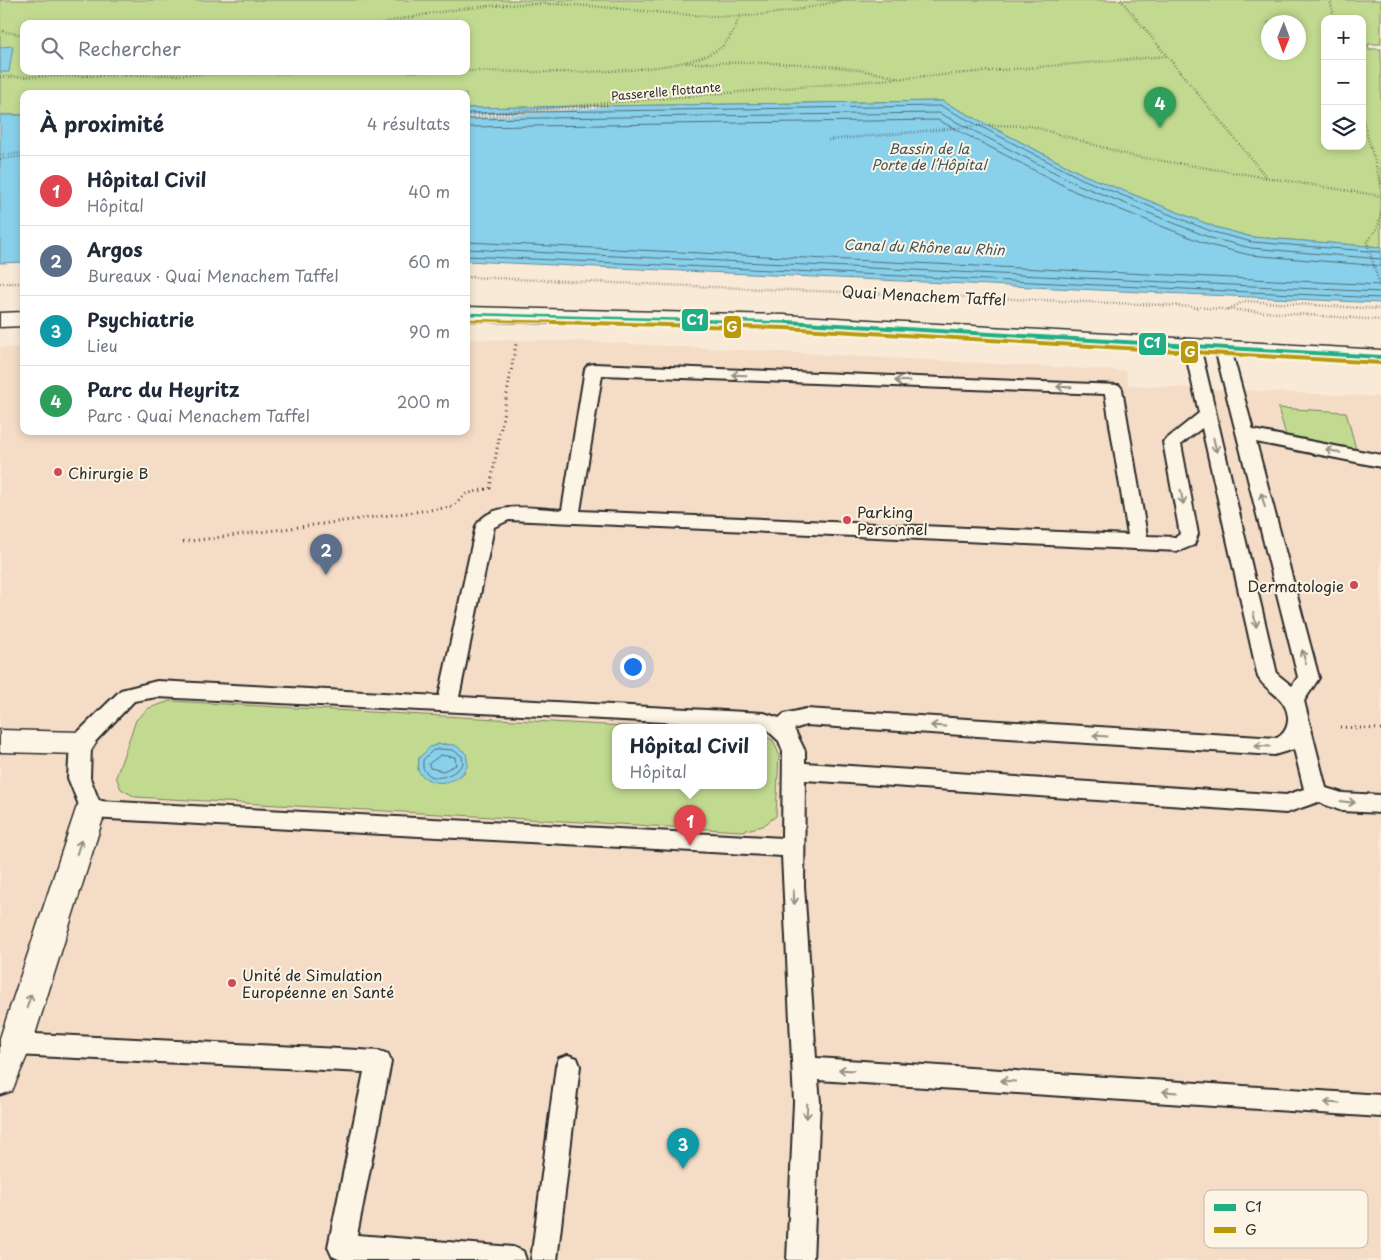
<!DOCTYPE html>
<html lang="fr">
<meta charset="utf-8">
<style>
:root{--surface:#fff;--page:#f2f2f3;--text:#1f2937;--muted:#747a83;--line:#e0e1e3;--accent:#d1495b}
body{margin:0;font-family:"Playpen Sans",sans-serif;background:var(--page);color:var(--text)}
.controls{position:absolute;right:15px;top:15px;display:grid;overflow:hidden;border-radius:10px;box-shadow:0 2px 8px #0003}
.controls button{width:45px;height:45px;display:grid;place-items:center;padding:0;border:0;border-bottom:1px solid var(--line);background:var(--surface);color:var(--text);font:25px sans-serif}
.compass{position:absolute;left:1261px;top:15px;width:45px;height:45px;border-radius:50%;background:var(--surface);box-shadow:0 2px 8px #0003;rotate:181deg}
.you{position:absolute;left:632px;top:666px;width:18px;height:18px;margin:-12px;border:4px solid #fff;border-radius:50%;background:#1a73e8;box-shadow:0 0 0 8px #1a73e833}
.badge{display:grid;place-items:center;width:32px;height:32px;border-radius:50%;background:var(--accent);color:#fff;font-size:16px;font-weight:700}
.pin{position:absolute;translate:-50% -41px;filter:drop-shadow(0 1px 2px #0008)}
.pin::after{content:'';position:absolute;top:26px;width:18px;height:15px;background:inherit;clip-path:polygon(0 0,100% 0,50% 100%)}
.popup{position:absolute;left:612px;top:724px;width:155px;height:65px;box-sizing:border-box;display:grid;place-content:center;border-radius:10px;background:var(--surface);filter:drop-shadow(0 1px 4px #0005);font-size:16px;white-space:nowrap;color:var(--muted)}
.popup b{font-size:19px;color:var(--text)}
.popup::after{content:'';position:absolute;left:50%;top:100%;margin-left:-10px;border:10px solid transparent;border-top-color:var(--surface)}
.list{margin:0;padding:0;list-style:none}
h2{display:flex;justify-content:space-between;align-items:center;height:65px;margin:0;padding:0 20px;font-size:21px}
h2 small{font-size:16px;font-weight:400;color:var(--muted)}
.list li{display:grid;grid-template-columns:32px 1fr auto;gap:15px;align-items:center;box-sizing:border-box;height:70px;padding:0 20px;border-top:1px solid var(--line)}
.list b{display:block;font-size:19px;white-space:nowrap}
.list p{margin:0;font-size:16px;white-space:nowrap;color:var(--muted)}
.list em{font-size:16px;font-style:normal;color:var(--muted)}
.icon{flex:none;width:28px;height:28px;fill:none;stroke:currentColor;stroke-width:2;stroke-linecap:round;stroke-linejoin:round}
.map{position:relative;flex:none;width:1381px;height:1260px;overflow:hidden}
.search{position:absolute;background:var(--surface);box-shadow:0 2px 8px #0003;left:20px;top:20px;width:450px;height:55px;display:flex;align-items:center;gap:12px;box-sizing:border-box;padding:0 18px;border-radius:10px;color:var(--muted);font-size:19px}
.panel{position:absolute;background:var(--surface);box-shadow:0 2px 8px #0003;left:20px;top:90px;width:450px;height:345px;border-radius:10px}
.map>svg:first-child{display:block}
.built{fill:#f5dcc6;fill-rule:evenodd}
.green{fill:#c1da90;stroke:#76825e;fill-rule:evenodd}
.water{fill:#89d0ea;stroke:#638e9e}
.pier{fill:#f9ead7}
.lines{fill:none;stroke-linecap:round;stroke-linejoin:round}
.shore{stroke:#516d77;stroke-width:1}
.lane-casing{stroke:#2b2b2b;stroke-width:4}
.street-casing{stroke:#2b2b2b;stroke-width:3}
.secondary-casing{stroke:#2b2b2b;stroke-width:3}
.path-far1{stroke:#2b2b2b;stroke-width:2.5;stroke-dasharray:0.5 2.5;stroke-linecap:butt}
.path{stroke:#2b2b2b;stroke-width:3;stroke-dasharray:1 4;stroke-linecap:butt}
.lane{fill:#fcf5e5;fill-rule:evenodd}
.street{fill:#fcf5e5;fill-rule:evenodd}
.secondary{fill:#fcf5e5;fill-rule:evenodd}
.bus-1-far1-casing{stroke:#fcf5e5;stroke-width:5}
.bus-1-casing{stroke:#fcf5e5;stroke-width:8}
.bus-2-far1-casing{stroke:#fcf5e5;stroke-width:5}
.bus-2-casing{stroke:#fcf5e5;stroke-width:8}
.bus-1-far1{stroke:#22ae84;stroke-width:2.5}
.bus-1{stroke:#22ae84;stroke-width:4}
.bus-2-far1{stroke:#b99a0d;stroke-width:2.5}
.bus-2{stroke:#b99a0d;stroke-width:4}
.oneway{stroke:#949088}
.poi-dot{fill:#d1495b;stroke:#fcf5e5;stroke-width:2}
.labels{text-anchor:middle;dominant-baseline:central;stroke-width:4;stroke-linejoin:round;paint-order:stroke}
.far-street-label{font-size:12px;fill:#2b2b2b;stroke:#fcf5e5}
.far-water-label{font-size:14px;font-style:italic;fill:#42545b;stroke:#fcf5e5}
.street-label{font-size:15px;fill:#2b2b2b;stroke:#fcf5e5}
.poi-label{font-size:15px;fill:#2b2b2b;stroke:#fcf5e5;text-anchor:start}
.key{fill:#fcf5e5;stroke:#bdb8ad;stroke-width:1}
.key-label{font-size:14px;fill:#2b2b2b}
.line-badge{stroke:#fcf5e5;stroke-width:2}
.badge-label{font-size:14px;text-anchor:middle;font-weight:bold;fill:#fff}
</style>
<div class="map">
<svg width="1381" height="1260" viewBox="0 0 1381 1260">
<rect width="100%" height="100%" fill="#f9ead7"/>
<filter id="ink" filterUnits="userSpaceOnUse"><feTurbulence type="fractalNoise" baseFrequency=".02" numOctaves="2"/><feDisplacementMap in="SourceGraphic" scale="10" xChannelSelector="R" yChannelSelector="G"/><feConvolveMatrix kernelMatrix="1 2 1 2 8 2 1 2 1" color-interpolation-filters="sRGB"/></filter>
<g filter="url(#ink)">
<path class="built" d="M 466,339 L 576,341 L 1126,371 L 1128,385 L 1381,397 L 1381,1260 L 0,1260 L 0,348 L 24,347 L 24,431 L 466,431 ZM 616,727 L 764,727 L 764,785 L 616,785 Z"/>
<path class="green" d="M 0,0 L 1381,0 L 1381,44 L 1368,44 L 1369,49 L 1381,49 L 1381,247 L 1252,237 L 1215,227 L 1084,175 L 942,101 L 466,108 L 466,94 L 24,94 L 24,115 L 0,115 ZM 1325,19 L 1362,19 L 1362,146 L 1325,146 ZM 1268,22 L 1298,22 L 1298,52 L 1268,52 ZM 24,24 L 466,24 L 466,71 L 24,71 Z
M 1278,408 L 1346,412 L 1356,449 L 1286,435 Z
M 170,701 L 642,727 L 616,727 L 616,785 L 764,785 L 764,736 L 773,740 L 779,754 L 776,816 L 763,826 L 742,831 L 135,797 L 121,789 L 116,777 L 136,720 L 149,708 ZM 439,744 L 447,744 L 465,772 C 453,784 438,778 422,776 L 418,770 L 419,758 L 430,747 Z"/>
<path class="water" d="M 13,46 L 9,72 L 0,72 L 0,47 Z
M 942,101 L 1084,175 L 1215,227 L 1252,237 L 1381,247 L 1381,303 L 466,261 L 466,108 Z
M 0,115 L 24,115 L 24,262 L 0,263 Z
M 439,744 L 455,745 L 466,753 L 468,765 C 458,785 431,789 418,771 L 419,758 L 430,747 Z"/>
<path class="pier" d="M 616,106 L 466,119 L 466,116 L 573,107 Z"/>
<g class="lines">
<path class="shore" d="M 466,113 L 941,106 L 1082,179 L 1213,232 L 1252,242 L 1381,252
M 466,119 L 939,113 L 1079,185 L 1211,238 L 1251,248 L 1381,259
M 466,127 L 938,120 L 1076,192 L 1209,245 L 1250,255 L 1381,266
M 466,242 L 1381,285
M 466,249 L 1381,292
M 466,256 L 1381,298
M 440,749 L 453,750 L 462,756 L 463,764 C 453,776 432,785 423,768 L 423,760 L 432,751 Z
M 441,755 L 455,757 L 456,765 L 443,771 L 430,768 L 429,764 Z"/>
<defs>
<path id="lane" d="M 1192,341 L 1198,342 L 1200,346 L 1277,674 L 1292,686 L 1298,677 L 1215,349 L 1217,345 L 1229,345 L 1231,349 L 1253,430 L 1381,455 L 1381,467 L 1256,442 L 1319,678 L 1304,701 L 1326,788 L 1342,793 L 1381,795 L 1381,813 L 1342,811 L 1318,802 L 1286,813 L 805,780 L 804,886 L 816,1058 L 1381,1095 L 1381,1117 L 818,1080 L 820,1102 L 813,1260 L 787,1260 L 794,1102 L 782,856 L 91,818 L 83,815 L 68,778 L 70,743 L 73,737 L 121,690 L 157,681 L 439,696 L 476,526 C 492,499 535,509 562,510 L 585,369 L 588,365 L 594,364 L 1119,385 L 1122,389 L 1147,536 L 1176,537 L 1180,534 L 1163,442 L 1199,413 L 1184,346 L 1186,342 ZM 602,375 L 1105,394 L 1128,535 L 580,511 ZM 1202,428 L 1258,677 C 1264,688 1276,693 1283,703 C 1291,715 1290,731 1277,738 L 806,709 L 784,714 L 779,718 L 764,713 L 459,697 L 494,527 L 509,520 L 1179,551 L 1194,545 L 1198,534 L 1181,444 ZM 157,697 L 764,727 L 779,741 L 783,751 L 782,838 L 99,801 L 90,778 L 91,746 L 134,701 ZM 806,725 L 1274,755 L 1294,749 L 1304,789 L 1286,795 L 805,763 L 805,751 L 794,729 Z
M 15,1033 L 379,1051 L 388,1054 L 391,1062 L 357,1235 L 513,1247 L 523,1251 L 526,1260 L 341,1260 L 332,1256 L 328,1247 L 364,1072 L 15,1055 L 6,1052 L 3,1044 L 6,1036 Z
M 568,1055 L 577,1058 L 580,1066 L 557,1260 L 531,1260 L 556,1066 L 559,1058 Z"/>
<path id="street" d="M 0,730 L 81,732 L 91,735 L 96,743 L 91,751 L 81,754 L 0,752 Z
M 91,797 L 102,801 L 106,809 L 32,1044 L 12,1091 L 0,1095 L 0,1038 L 76,809 L 80,801 Z"/>
<path id="secondary" d="M 466,307 L 784,315 L 1381,350 L 1381,364 L 784,329 L 466,321 Z
M 24,312 L 24,326 L 0,327 L 0,313 Z"/>
</defs>
<use href="#lane" class="lane-casing"/>
<use href="#street" class="street-casing"/>
<use href="#secondary" class="secondary-casing"/>
<path class="path-far1" d="M 1121,0 L 1267,178
M 1330,0 L 1335,19
M 379,24 C 435,11 491,3 548,4 C 613,5 676,18 741,16 C 775,15 809,8 842,0
M 0,31 L 24,35
M 686,63 C 758,63 828,60 898,78
M 466,71 C 526,71 673,80 720,48 C 730,41 735,26 741,16
M 0,77 L 457,71
M 466,115 L 1167,56
M 1362,117 L 1381,184
M 466,118 L 608,105
M 828,140 L 989,125 L 1031,126 L 1132,156 L 1381,196
M 0,155 L 24,153
M 0,159 L 24,156
M 1381,212 L 1378,226 L 1367,243 L 1381,289
M 466,277 L 1163,305 L 1381,320
M 0,283 L 24,283
M 1229,309 L 1245,301 L 1381,309"/>
<path class="path" d="M 183,542 L 452,507 L 466,494 L 490,488 L 516,344
M 1340,727 L 1381,729"/>
<use href="#lane" class="lane"/>
<use href="#street" class="street"/>
<use href="#secondary" class="secondary"/>
<defs>
<path id="bus-1-far1" d="M 466,314 L 808,323"/>
<path id="bus-1" d="M 787,322 L 1381,357"/>
<path id="bus-2-far1" d="M 466,320 L 602,323"/>
<path id="bus-2" d="M 552,322 L 784,328 L 1381,363"/>
</defs>
<use href="#bus-1-far1" class="bus-1-far1-casing"/>
<use href="#bus-1" class="bus-1-casing"/>
<use href="#bus-2-far1" class="bus-2-far1-casing"/>
<use href="#bus-2" class="bus-2-casing"/>
<use href="#bus-1-far1" class="bus-1-far1"/>
<use href="#bus-1" class="bus-1"/>
<use href="#bus-2-far1" class="bus-2-far1"/>
<use href="#bus-2" class="bus-2"/>
</g>
<defs><path id="oneway-shaft" d="M-6 0H5M1.5-3L5.5 0L1.5 3" fill="none" stroke-width="1.6" stroke-linecap="round" stroke-linejoin="round" transform="scale(1.25)"/></defs>
<g class="oneway">
<use href="#oneway-shaft" transform="translate(739 375) rotate(-178)"/>
<use href="#oneway-shaft" transform="translate(902 381) rotate(-178)"/>
<use href="#oneway-shaft" transform="translate(1064 387) rotate(-178)"/>
<use href="#oneway-shaft" transform="translate(1215 445) rotate(77)"/>
<use href="#oneway-shaft" transform="translate(1333 451) rotate(-167)"/>
<use href="#oneway-shaft" transform="translate(1182 497) rotate(79)"/>
<use href="#oneway-shaft" transform="translate(1263 500) rotate(-105)"/>
<use href="#oneway-shaft" transform="translate(1255 620) rotate(77)"/>
<use href="#oneway-shaft" transform="translate(1304 657) rotate(-105)"/>
<use href="#oneway-shaft" transform="translate(938 726) rotate(-176)"/>
<use href="#oneway-shaft" transform="translate(1100 736) rotate(-176)"/>
<use href="#oneway-shaft" transform="translate(1262 746) rotate(-177)"/>
<use href="#oneway-shaft" transform="translate(1348 802) rotate(6)"/>
<use href="#oneway-shaft" transform="translate(79 847) rotate(-72)"/>
<use href="#oneway-shaft" transform="translate(794 897) rotate(86)"/>
<use href="#oneway-shaft" transform="translate(29 1001) rotate(-72)"/>
<use href="#oneway-shaft" transform="translate(846 1070) rotate(-176)"/>
<use href="#oneway-shaft" transform="translate(1008 1081) rotate(-176)"/>
<use href="#oneway-shaft" transform="translate(1170 1092) rotate(-176)"/>
<use href="#oneway-shaft" transform="translate(1332 1103) rotate(-176)"/>
<use href="#oneway-shaft" transform="translate(807 1111) rotate(92)"/>
</g>
</g>
<g class="poi-dot">
<circle cx="58" cy="472" r="5"/>
<circle cx="847" cy="520" r="5"/>
<circle cx="1354" cy="585" r="5"/>
<circle cx="232" cy="983" r="5"/>
</g>
<g class="labels">
<g class="far-street-label">
<text transform="translate(666 91) rotate(-5)">Passerelle flottante</text>
</g>
<g class="far-water-label">
<text x="929" y="148">Bassin de la<tspan x="929" dy="16">Porte de l’Hôpital</tspan></text>
<text transform="translate(924 247) rotate(2)">Canal du Rhône au Rhin</text>
</g>
<g class="street-label">
<text transform="translate(924 295) rotate(3)">Quai Menachem Taffel</text>
</g>
<g class="poi-label">
<text x="68" y="472">Chirurgie B</text>
<text x="857" y="511">Parking<tspan x="857" dy="17">Personnel</tspan></text>
<text x="1344" y="585" text-anchor="end">Dermatologie</text>
<text x="242" y="974">Unité de Simulation<tspan x="242" dy="17">Européenne en Santé</tspan></text>
</g>
</g>
<rect x="1204" y="1190" width="164" height="58" rx="8" class="key"/>
<rect x="1214" y="1204" width="22" height="7" fill="#22ae84"/>
<rect x="1214" y="1227" width="22" height="6" fill="#b99a0d"/>
<g class="key-label">
<text x="1245" y="1212">C1</text>
<text x="1245" y="1235">G</text>
</g>
<g class="line-badge">
<rect x="681" y="308" width="28" height="24" rx="5" fill="#22ae84"/>
<rect x="723" y="315" width="19" height="24" rx="5" fill="#b99a0d"/>
<rect x="1138" y="332" width="29" height="24" rx="5" fill="#22ae84"/>
<rect x="1180" y="340" width="19" height="24" rx="5" fill="#b99a0d"/>
</g>
<g class="badge-label">
<text x="695" y="325">C1</text>
<text x="732" y="332">G</text>
<text x="1152" y="348">C1</text>
<text x="1190" y="357">G</text>
</g>
</svg>
<div class="controls">
<button>+</button>
<button>−</button>
<button><svg class="icon" aria-label="layers" viewBox="0 0 24 24"><path d="M12 4l9 5-9 5-9-5zM3 14l9 5 9-5"/></svg></button>
</div>
<svg class="compass" viewBox="-18 -18 36 36"><path d="M0-13l5 13h-10z" fill="#e53935"/><path d="M0 13l5-13h-10z" fill="#747a83"/></svg>
<div class="you"></div>
<div class="pin badge" style="left:690px;top:846px;background:#e0444e">1</div>
<div class="popup"><b>Hôpital Civil</b>Hôpital</div>
<div class="pin badge" style="left:326px;top:575px;background:#5c6f8a">2</div>
<div class="pin badge" style="left:683px;top:1169px;background:#0f9aa8">3</div>
<div class="pin badge" style="left:1160px;top:128px;background:#2e9e5b">4</div>
<div class="search"><svg class="icon" aria-label="search" viewBox="0 0 24 24"><circle cx="10" cy="10" r="6"/><path d="M15 15l6 6"/></svg>Rechercher</div>
<section class="panel">
<h2>À proximité<small>4 résultats</small></h2>
<ul class="list">
<li><span class="badge" style="background:#e0444e">1</span><div><b>Hôpital Civil</b><p>Hôpital</p></div><em>40 m</em></li>
<li><span class="badge" style="background:#5c6f8a">2</span><div><b>Argos</b><p>Bureaux · Quai Menachem Taffel</p></div><em>60 m</em></li>
<li><span class="badge" style="background:#0f9aa8">3</span><div><b>Psychiatrie</b><p>Lieu</p></div><em>90 m</em></li>
<li><span class="badge" style="background:#2e9e5b">4</span><div><b>Parc du Heyritz</b><p>Parc · Quai Menachem Taffel</p></div><em>200 m</em></li>
</ul>
</section>
</div>
